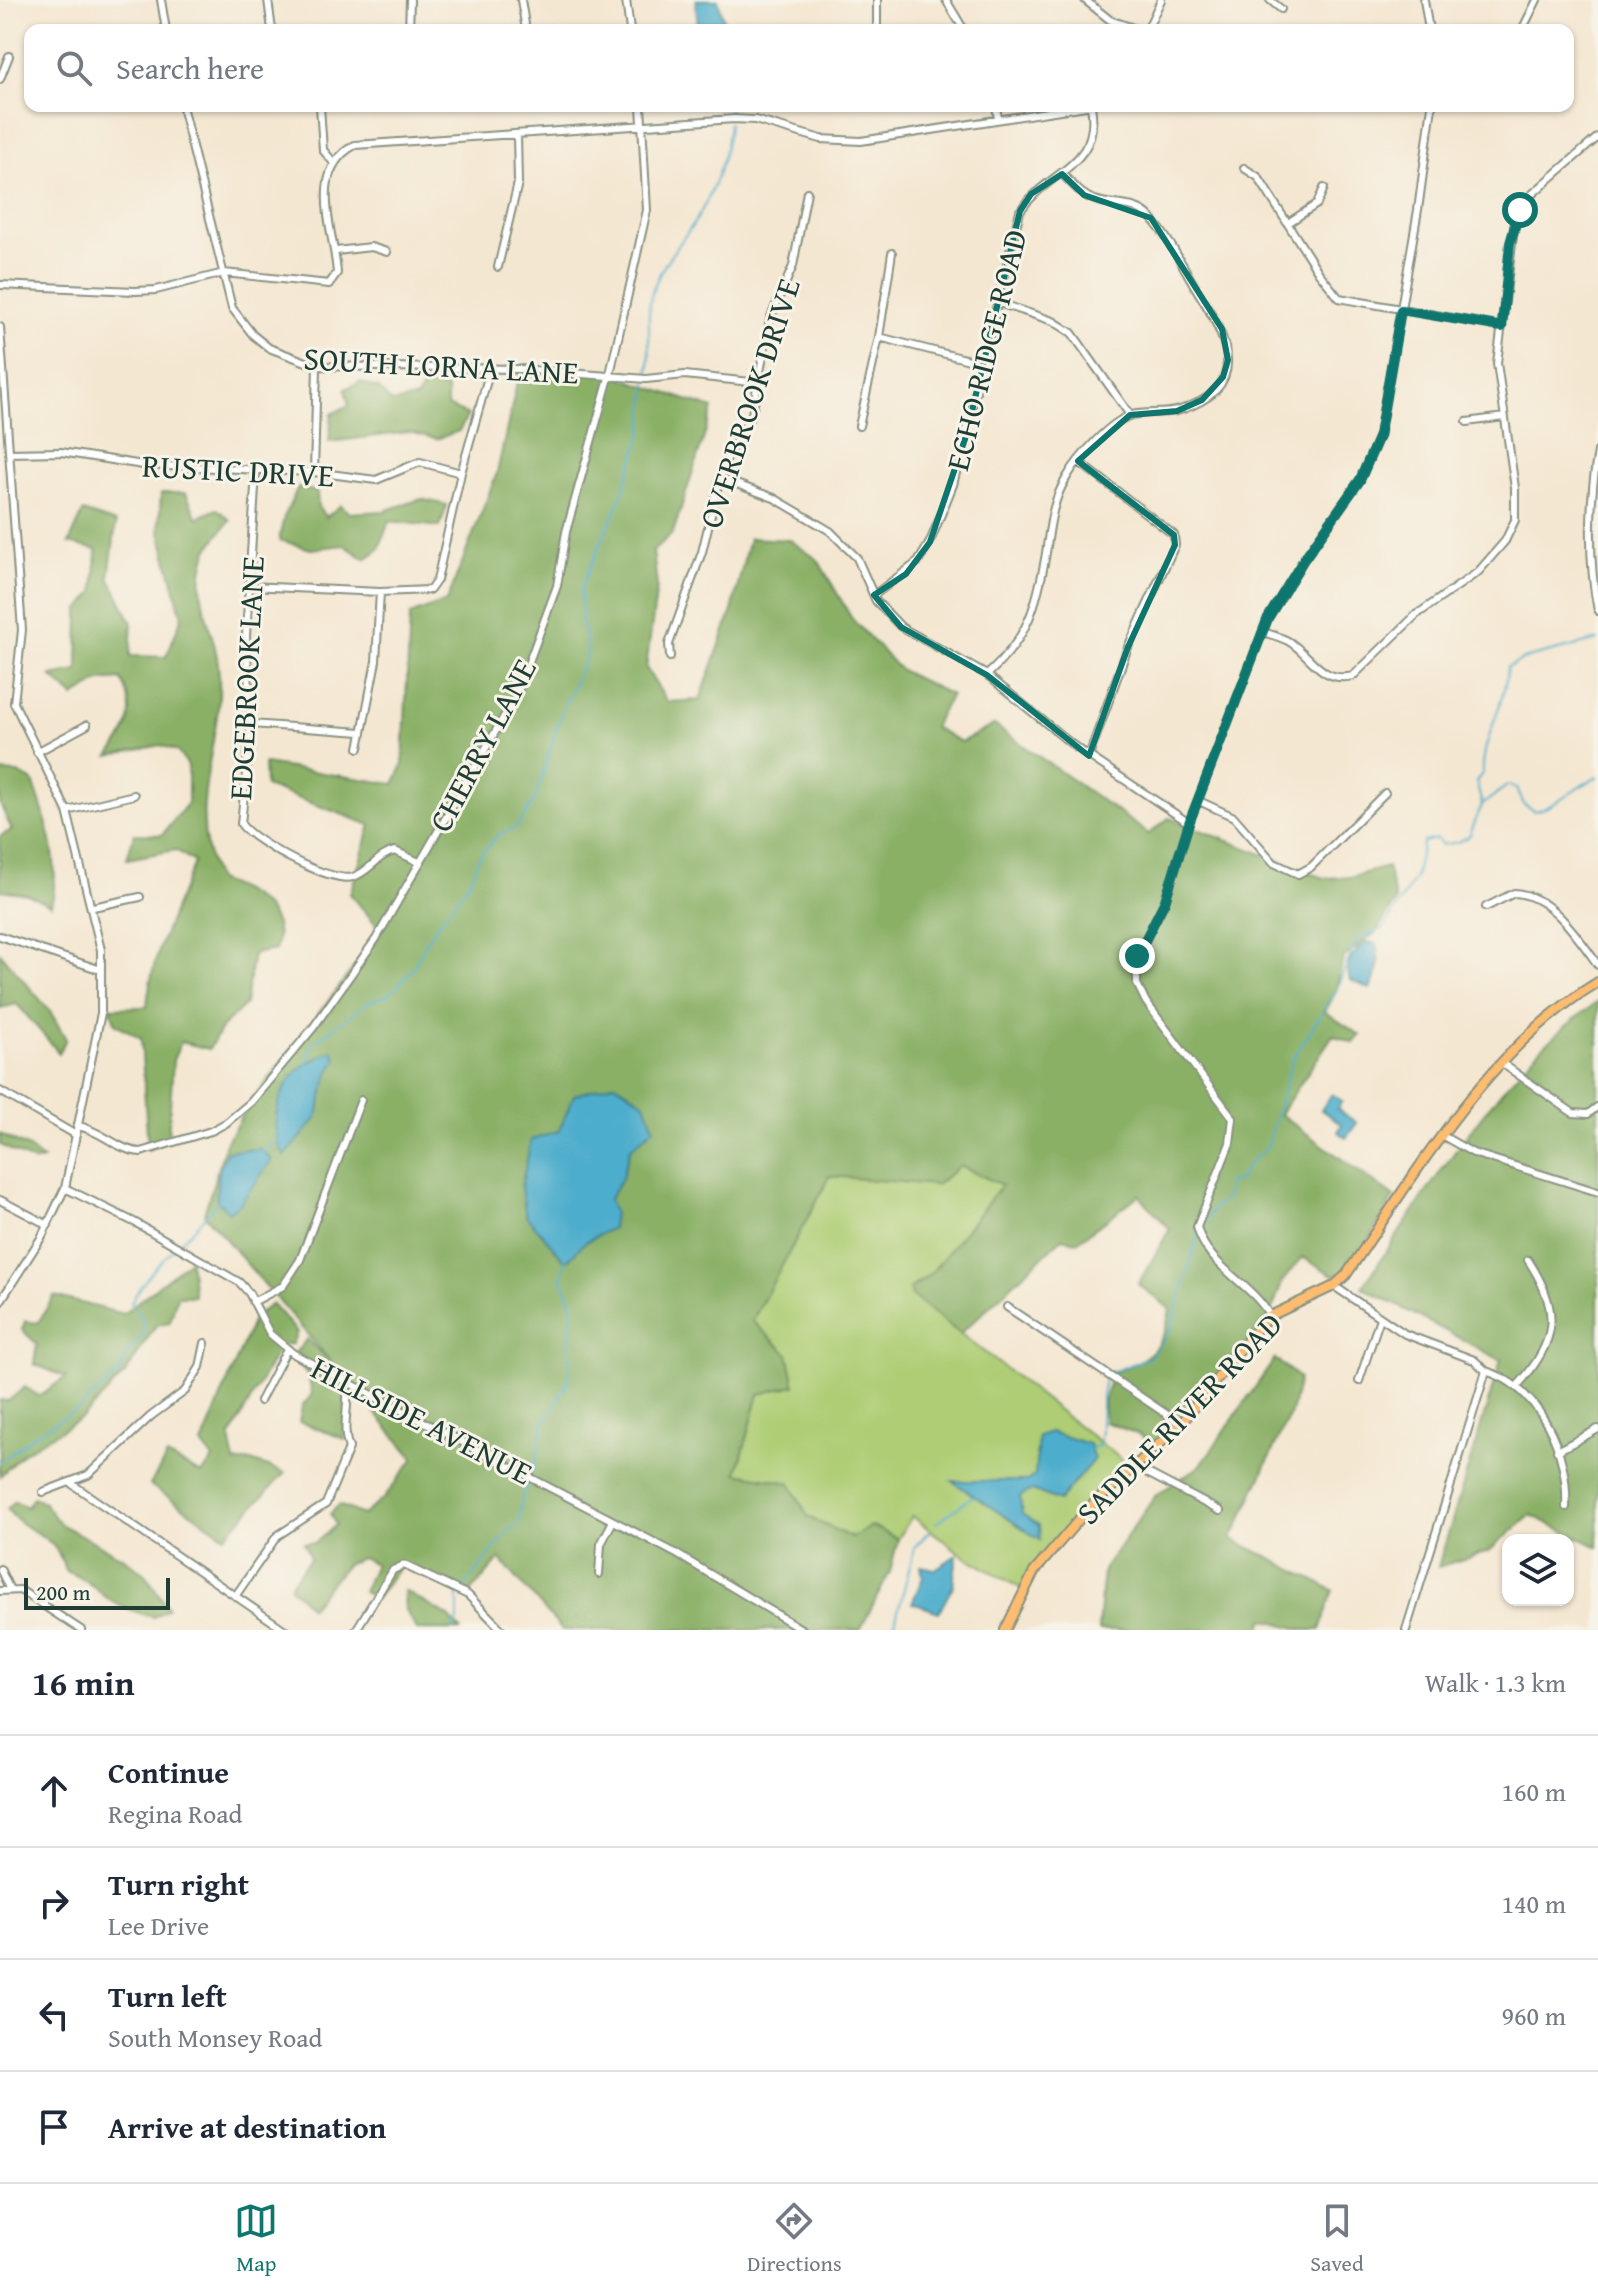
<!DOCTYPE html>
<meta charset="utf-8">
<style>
:root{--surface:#fff;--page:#f6f6f7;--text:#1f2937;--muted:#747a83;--line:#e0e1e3;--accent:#0f766e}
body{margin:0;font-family:"Gentium Book Plus",serif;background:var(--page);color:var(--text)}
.controls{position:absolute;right:24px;bottom:24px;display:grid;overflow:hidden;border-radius:16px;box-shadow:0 2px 6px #0004}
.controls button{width:72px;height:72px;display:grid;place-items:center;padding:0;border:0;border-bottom:2px solid var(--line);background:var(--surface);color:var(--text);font:40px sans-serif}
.scale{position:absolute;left:24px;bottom:20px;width:146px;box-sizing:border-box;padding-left:8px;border:4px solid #1f3d34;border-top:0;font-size:22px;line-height:28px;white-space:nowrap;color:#1f3d34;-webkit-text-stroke:6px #f7f3e8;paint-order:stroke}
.stop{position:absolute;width:24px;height:24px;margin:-18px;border:6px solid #0f766e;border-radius:50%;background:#fff}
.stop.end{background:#0f766e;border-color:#fff;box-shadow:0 2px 8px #0008}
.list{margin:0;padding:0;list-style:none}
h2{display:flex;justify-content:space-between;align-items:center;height:104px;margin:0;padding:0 32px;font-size:34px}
h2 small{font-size:26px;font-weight:400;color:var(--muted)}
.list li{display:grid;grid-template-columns:52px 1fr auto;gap:24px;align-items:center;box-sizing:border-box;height:112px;padding:0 32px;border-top:2px solid var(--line)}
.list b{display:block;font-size:30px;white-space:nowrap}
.list p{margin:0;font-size:26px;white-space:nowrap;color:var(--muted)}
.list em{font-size:26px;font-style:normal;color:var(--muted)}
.icon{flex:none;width:44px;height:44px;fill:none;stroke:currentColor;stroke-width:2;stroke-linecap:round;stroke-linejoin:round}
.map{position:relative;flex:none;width:1598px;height:1630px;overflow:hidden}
.search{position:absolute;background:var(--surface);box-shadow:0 2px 6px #0004;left:24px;right:24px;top:24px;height:88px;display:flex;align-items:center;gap:20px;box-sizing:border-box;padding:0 28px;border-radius:16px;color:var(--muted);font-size:30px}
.sheet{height:552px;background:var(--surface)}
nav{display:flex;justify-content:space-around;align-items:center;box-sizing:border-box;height:112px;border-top:2px solid var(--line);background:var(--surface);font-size:22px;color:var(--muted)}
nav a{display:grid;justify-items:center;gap:4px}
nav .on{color:var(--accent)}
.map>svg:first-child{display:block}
.green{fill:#aecd75;stroke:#668554;stroke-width:2}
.forest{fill:#8ab066;stroke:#54764d;stroke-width:2}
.water{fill:#4eadcc;stroke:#367580;stroke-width:2}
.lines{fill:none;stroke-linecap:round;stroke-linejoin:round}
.stream{stroke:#4eadcc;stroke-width:2}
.minor-casing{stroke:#8a9282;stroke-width:10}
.major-casing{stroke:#8a9282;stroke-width:12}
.minor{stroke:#fff;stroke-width:6}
.major{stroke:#fdbc70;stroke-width:8}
.route{stroke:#0f766e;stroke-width:10}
.marked{fill:none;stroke:#0f766e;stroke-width:6;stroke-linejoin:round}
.labels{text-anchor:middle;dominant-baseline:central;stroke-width:6;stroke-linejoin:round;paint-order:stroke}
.street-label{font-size:32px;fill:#1f3d34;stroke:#f7f3e8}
</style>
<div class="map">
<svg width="1598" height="1630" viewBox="0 0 1598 1630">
<rect width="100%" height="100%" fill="#f7f3e8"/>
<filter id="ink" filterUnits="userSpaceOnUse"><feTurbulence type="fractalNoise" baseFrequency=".0125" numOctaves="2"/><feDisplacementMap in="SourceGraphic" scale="16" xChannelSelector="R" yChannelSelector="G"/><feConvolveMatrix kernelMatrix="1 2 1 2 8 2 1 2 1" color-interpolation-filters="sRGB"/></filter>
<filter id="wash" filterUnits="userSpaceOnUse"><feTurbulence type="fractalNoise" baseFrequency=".006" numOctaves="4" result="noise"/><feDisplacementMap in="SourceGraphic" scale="32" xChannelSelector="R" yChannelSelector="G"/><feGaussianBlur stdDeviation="1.8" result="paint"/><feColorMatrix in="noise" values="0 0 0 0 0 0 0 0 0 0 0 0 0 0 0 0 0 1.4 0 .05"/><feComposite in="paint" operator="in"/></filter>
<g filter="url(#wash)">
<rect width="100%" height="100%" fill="#f4e7d1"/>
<path class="green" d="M 959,1166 L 1003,1185 L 932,1272 L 910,1289 L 911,1295 L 1130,1466 L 1064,1531 L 1022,1589 L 964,1556 L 912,1516 L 898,1539 L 872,1526 L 852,1538 L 808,1517 L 790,1483 L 737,1474 L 759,1394 L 794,1385 L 788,1354 L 752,1321 L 830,1176 L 936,1185 Z"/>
<path class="forest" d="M 520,369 L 610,374 L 713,409 L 673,533 L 653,551 L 657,586 L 646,668 L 667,702 L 700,700 L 732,611 L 749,538 L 790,540 L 818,560 L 852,619 L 900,670 L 951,695 L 933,727 L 961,742 L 994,725 L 1149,834 L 1169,818 L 1324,878 L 1350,877 L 1387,867 L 1396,901 L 1375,933 L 1343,958 L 1336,991 L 1325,1012 L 1360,1035 L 1354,1043 L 1333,1035 L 1280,1114 L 1394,1197 L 1352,1268 L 1335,1276 L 1302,1257 L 1282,1282 L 1270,1316 L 1157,1448 L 1138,1434 L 1105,1422 L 1103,1402 L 1113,1372 C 1150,1360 1164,1348 1170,1309 L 1138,1284 L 1170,1229 L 1139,1195 L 1077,1242 L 1062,1238 L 960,1334 L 911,1295 L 910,1289 L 932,1272 L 1002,1185 L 960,1166 L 936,1185 L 830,1176 L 752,1321 L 788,1354 L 795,1385 L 759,1394 L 737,1473 L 790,1483 L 808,1517 L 852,1538 L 872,1526 L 898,1539 L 890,1572 L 860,1630 L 562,1630 L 500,1559 L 468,1595 L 400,1566 L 376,1598 L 363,1592 L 375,1564 L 361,1558 L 347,1564 L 310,1607 L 289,1586 L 310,1558 L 304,1543 L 315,1543 L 336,1525 L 330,1514 L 339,1505 L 363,1515 L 384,1498 L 414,1458 L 346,1379 L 345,1439 L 299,1422 L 302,1407 L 312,1394 L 309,1379 L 294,1354 L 307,1339 L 339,1371 L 204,1214 L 226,1142 L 251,1102 L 379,934 L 375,923 L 350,894 L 371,825 L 265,786 L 264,764 L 394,784 L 403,765 L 410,615 L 447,601 L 497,473 Z
M 360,382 L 379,389 L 392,403 L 417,398 L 424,383 L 447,388 L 447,406 L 468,415 L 459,431 L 437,439 L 409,432 L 329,442 L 332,414 L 349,405 L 345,389 Z
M 298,487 L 317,492 L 318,507 L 326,517 L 341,505 L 349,513 L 384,511 L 421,499 L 447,505 L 440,527 L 389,521 L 379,549 L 365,559 L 344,545 L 311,549 L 279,540 L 284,517 Z
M 161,493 L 186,493 L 197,518 L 217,509 L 230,520 C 223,530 210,543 206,555 C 193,596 210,619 217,657 C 230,735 181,798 217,880 C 248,891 288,912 275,950 L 253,954 L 245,1005 L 222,1027 L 209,1049 L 181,1042 L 173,1060 L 168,1139 L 148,1150 L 141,1038 L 116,1024 L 110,1008 L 147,1007 C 150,957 176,908 194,862 L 176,850 L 127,859 L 134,834 L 162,835 L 188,803 L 188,766 L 177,751 L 161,745 L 109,756 C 131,731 137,708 121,679 L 100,681 L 74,697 L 51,676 L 78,671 L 79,611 L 94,592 L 97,550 L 69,543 L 83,512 L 116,523 L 109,577 L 132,623 L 130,656 L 166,657 L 182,617 L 159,528 Z
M 0,772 L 18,773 L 33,781 C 47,822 62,862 51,905 L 27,894 L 0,890 L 0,836 L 12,830 L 0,804 Z
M 0,953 L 50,1011 L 66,1039 L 59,1053 L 17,1004 L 0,1008 Z
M 1598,1002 L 1598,1547 L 1531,1515 L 1489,1551 L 1438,1567 L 1501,1360 L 1362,1287 C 1428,1193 1502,1065 1598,1002 Z
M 0,1134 L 29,1148 L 43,1160 L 34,1162 L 0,1145 Z
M 190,1260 L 194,1296 L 177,1296 L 170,1322 L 156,1325 L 126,1373 L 83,1417 L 24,1452 L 0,1476 L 0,1400 L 8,1401 L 25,1387 L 39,1396 L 66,1377 L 34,1364 L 37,1344 L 22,1330 L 25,1321 L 38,1323 L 54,1296 L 123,1314 Z
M 272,1304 L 297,1332 L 292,1344 L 280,1345 L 230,1438 L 235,1463 L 251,1461 L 285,1473 L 225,1536 L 150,1485 L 167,1456 L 202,1474 L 213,1459 L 202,1444 L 254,1317 Z
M 1275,1359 L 1299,1378 L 1292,1409 L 1232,1539 L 1333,1590 L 1320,1630 L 1304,1630 L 1264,1619 L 1260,1630 L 1098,1630 L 1103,1570 L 1156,1495 L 1200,1466 Z
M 33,1497 L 44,1503 L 60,1524 L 124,1558 L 145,1574 L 168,1608 L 154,1617 C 138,1613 121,1608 107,1598 C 92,1586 84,1577 65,1571 C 56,1530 26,1536 7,1509 L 15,1501 L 27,1507 Z
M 404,1591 L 448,1616 L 461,1630 L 417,1630 L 405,1610 Z"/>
<path class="water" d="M 696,0 L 718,0 L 726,30 L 698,30 Z
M 1368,942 L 1376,944 C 1381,961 1378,974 1370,989 L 1350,980 C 1344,962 1353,952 1368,942 Z
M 333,1050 L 337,1060 L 328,1074 L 317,1118 L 285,1156 C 267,1131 277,1088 300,1069 C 308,1061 323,1056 333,1050 Z
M 615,1083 L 645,1103 L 654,1128 L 630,1149 L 622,1178 L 609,1199 L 614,1213 L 612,1228 L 585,1242 L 566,1262 L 526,1216 L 521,1188 L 531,1140 L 559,1131 L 574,1095 Z
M 1332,1094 L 1342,1101 L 1337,1109 L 1357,1123 L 1346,1138 L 1338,1132 L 1342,1124 L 1321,1110 Z
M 260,1149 L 272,1160 L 240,1204 L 229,1212 L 217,1201 C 216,1181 218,1168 227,1151 Z
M 1050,1432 L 1089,1444 L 1094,1459 L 1059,1501 L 1032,1490 L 1020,1497 L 1022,1514 L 1039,1525 L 1040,1540 L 952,1481 L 1027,1481 L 1035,1475 L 1038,1436 Z
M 957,1555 L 953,1586 L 939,1612 L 912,1603 L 923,1577 L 921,1566 L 935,1569 Z"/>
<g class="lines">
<path class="stream" d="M 729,106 L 730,117
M 648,376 C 653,345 643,313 655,284 C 665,258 684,240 698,217 C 714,190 727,153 729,123
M 1482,805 L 1508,785 L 1517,788 L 1524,805 L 1535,811 C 1558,806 1576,786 1598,777
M 306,1067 L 312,1044 L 368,1002 L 390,994 L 413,969 L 430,935 L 470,881 L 479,857 L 498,835 L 518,826 L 535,799 L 560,717 L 585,659 L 588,648 L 582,626 L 581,588 L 620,500 L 643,431 L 647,382
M 263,1152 L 280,1139
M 1201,1231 L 1213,1209 L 1227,1199 L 1228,1183 L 1238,1181 L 1251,1161 L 1267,1148 L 1292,1060 L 1336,991 L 1357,938 L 1383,929 L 1415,878 L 1423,842 L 1437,839 L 1442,845 L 1458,842 L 1469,836 L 1482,805 L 1476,781 L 1483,773 C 1481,740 1506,705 1507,667 L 1527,658 L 1598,640
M 1090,1448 L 1099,1446 C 1104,1420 1098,1398 1107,1374 L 1150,1357 L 1170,1331 L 1198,1236
M 0,1462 L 34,1435 L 80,1408 L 119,1373 L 129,1351 L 144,1335 L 143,1319 L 131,1303 C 152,1262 190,1237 218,1201
M 533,1473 L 544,1423 L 568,1383 L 572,1303 L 561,1277 L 566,1260
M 936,1523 L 972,1497
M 464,1588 L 511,1528 L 518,1525 L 523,1494 L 530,1481
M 452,1630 L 458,1621 L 458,1594
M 893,1630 L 915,1547 L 929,1531"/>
</g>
</g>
<g filter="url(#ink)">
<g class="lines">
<defs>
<path id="minor" d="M 161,0 L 166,30
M 268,0 L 272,30
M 521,0 L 526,30
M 626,0 L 630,30
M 946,0 L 964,30
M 1085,0 L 1110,20 L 1139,30
M 1270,0 L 1281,9
M 1424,0 L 1429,30
M 409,30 L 410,0
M 877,30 L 877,0
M 1147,30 L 1161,0
M 1522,30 L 1537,0
M 0,79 L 9,56
M 182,106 L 232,308 L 253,335 L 269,348 L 317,366 L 520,369 L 646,379 L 685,375 L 760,383
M 320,106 L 323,150 L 334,163
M 996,106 L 998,119
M 1244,168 L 1258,177 L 1319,273 L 1339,298 L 1502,327
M 1288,223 L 1317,204 L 1324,188
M 336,251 L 371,247 L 387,252
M 498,267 L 518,183 L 517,134
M 0,285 L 135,291 L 156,290 L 224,273 L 329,284 L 337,273 C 334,230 307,170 355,145 L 734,119 L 755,120 L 821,139 L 861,141 L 1086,106
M 996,302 L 1053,321 L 1072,333 L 1130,415
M 0,327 L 22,630 L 14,703 L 67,811 L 101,950 L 101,1013 L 65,1188 L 41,1238 L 0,1302
M 879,337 L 981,363
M 1467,422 L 1504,417
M 859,426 L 879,337 L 892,253
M 1598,451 C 1589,501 1588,561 1598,611
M 9,453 L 61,452 L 143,465 L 314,472 L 376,480 L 420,462 L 461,473
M 1078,461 L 1174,535 L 1175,545 L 1128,647 L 1089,756
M 256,471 L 246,636 L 251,724 L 241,824 C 253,842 332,884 353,877 C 370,872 377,855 395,851 L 419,862
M 314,472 L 317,366
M 720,478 L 774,498 L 830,531 L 857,558 L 876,601 L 901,627 L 987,675 L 1074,746 L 1189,823
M 249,586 L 380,592 L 430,590 L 437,580 L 461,473 L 490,370
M 874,595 L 918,562 L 930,542 L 953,485 L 1020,211 C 1047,171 1102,166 1091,106
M 1264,632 C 1271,635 1281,637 1288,641 C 1311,654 1321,684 1353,676 L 1416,615 L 1478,572 L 1505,541 L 1515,520 L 1515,488 L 1497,363 L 1515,220 L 1530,196 L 1598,137
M 670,657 L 669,644 L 702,552 L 720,478 L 729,453 L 752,414 L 770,319 L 793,266 L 807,192
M 987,675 C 1028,638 1037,606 1046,553 C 1050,526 1052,501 1067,477 C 1078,458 1110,421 1132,415 C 1147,411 1165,415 1180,410 C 1250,388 1229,341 1200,295 C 1185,271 1171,240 1151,218 C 1136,201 1114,207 1095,200 C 1081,196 1072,183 1062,174
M 251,724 L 361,732
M 359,748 L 376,661 L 380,592
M 37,752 L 87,725
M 1199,801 L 1234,817 L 1274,863 L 1298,874 L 1311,867 L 1385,793
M 67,811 L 134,795
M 93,907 L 140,897
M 1486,907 L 1514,893 C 1551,895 1578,937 1598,965
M 0,936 L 101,970
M 1503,1064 L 1573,1113 L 1588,1114 L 1597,1107
M 0,1091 L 76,1135
M 78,1126 C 101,1130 118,1151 141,1152 L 211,1131 L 226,1123 L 251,1102 L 313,1028 L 376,939 L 517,694 L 557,586 L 566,532 L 610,374 L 647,210 L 641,106
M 1443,1136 L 1473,1153 L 1598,1192
M 65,1188 L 136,1223 L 239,1282 L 249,1293 L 270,1334 L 294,1354 L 675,1553 L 803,1630
M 0,1200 L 48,1225
M 1334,1286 L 1405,1334 L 1474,1360 L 1486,1371 L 1406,1630
M 253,1302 L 283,1286 L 300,1260 L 361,1100
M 1007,1307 L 1181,1424
M 1270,1316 C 1251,1282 1207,1267 1197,1227 L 1230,1143 L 1233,1118 L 1146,1002 L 1137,984 L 1137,956 L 1165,901 L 1189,823 L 1268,618 L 1304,559 L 1360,480 L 1379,436 L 1418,210 L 1432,106
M 1486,1371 C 1540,1388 1569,1453 1566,1507
M 1359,1381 L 1380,1318
M 1518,1385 C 1558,1341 1561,1310 1528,1260
M 260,1401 L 287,1349
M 1557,1451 L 1598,1429
M 1134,1466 L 1220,1511
M 72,1484 L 285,1630
M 43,1492 L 88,1475 L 151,1416 L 185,1391 L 200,1367 L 205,1343
M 0,1569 L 9,1588
M 599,1574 L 601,1544 L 613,1521
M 0,1591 L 20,1590 L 81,1630
M 236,1595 L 277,1536 L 326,1504 L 349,1448 C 340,1426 352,1402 345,1379
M 356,1630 L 393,1570 L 404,1565 L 468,1595 L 502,1630"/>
<path id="major" d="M 1005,1630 L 1034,1572 L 1088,1509 L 1181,1424 L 1260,1325 L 1270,1316 L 1334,1286 L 1346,1275 C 1418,1171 1487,1049 1598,982"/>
</defs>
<use href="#minor" class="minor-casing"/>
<use href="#major" class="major-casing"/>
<use href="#minor" class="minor"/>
<use href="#major" class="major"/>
</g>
</g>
<g class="lines" filter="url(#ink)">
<path class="route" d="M 1137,956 L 1165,901 L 1189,823 L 1268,618 L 1304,559 L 1360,480 L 1379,436 L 1401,310 L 1502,327 L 1510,243 L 1520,210"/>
</g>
<path class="marked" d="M 1062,174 L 1084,195 L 1151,218 L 1222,329 L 1228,360 L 1223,377 L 1202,400 L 1177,411 L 1130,415 L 1078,461 L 1174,535 L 1175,545 L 1128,647 L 1089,756 L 987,675 L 901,627 L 874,595 L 906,574 L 930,542 L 966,436 L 1020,211 L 1031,194 Z"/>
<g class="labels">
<g class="street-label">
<text transform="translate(986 350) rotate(-76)">ECHO RIDGE ROAD</text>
<text transform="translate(441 365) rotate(3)">SOUTH LORNA LANE</text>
<text transform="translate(749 403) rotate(-72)">OVERBROOK DRIVE</text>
<text transform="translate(238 470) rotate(3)">RUSTIC DRIVE</text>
<text transform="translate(246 678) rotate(-87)">EDGEBROOK LANE</text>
<text transform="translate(482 745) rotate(-62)">CHERRY LANE</text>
<text transform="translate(1179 1418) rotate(-46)">SADDLE RIVER ROAD</text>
<text transform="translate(422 1420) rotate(27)">HILLSIDE AVENUE</text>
</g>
</g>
</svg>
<div class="controls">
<button><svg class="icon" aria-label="layers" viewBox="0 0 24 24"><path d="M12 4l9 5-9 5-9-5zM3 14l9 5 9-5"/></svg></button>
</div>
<div class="scale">200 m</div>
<div class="stop" style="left:1520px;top:210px"></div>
<div class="stop end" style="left:1137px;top:956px"></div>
<div class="search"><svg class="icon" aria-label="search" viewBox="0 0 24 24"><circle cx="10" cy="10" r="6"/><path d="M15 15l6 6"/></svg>Search here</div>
</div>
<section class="sheet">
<h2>16 min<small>Walk · 1.3 km</small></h2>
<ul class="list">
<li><svg class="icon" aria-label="ahead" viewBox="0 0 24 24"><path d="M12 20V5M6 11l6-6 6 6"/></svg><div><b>Continue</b><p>Regina Road</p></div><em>160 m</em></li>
<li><svg class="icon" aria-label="right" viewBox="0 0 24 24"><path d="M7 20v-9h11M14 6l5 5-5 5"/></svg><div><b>Turn right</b><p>Lee Drive</p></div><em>140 m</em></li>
<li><svg class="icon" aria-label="left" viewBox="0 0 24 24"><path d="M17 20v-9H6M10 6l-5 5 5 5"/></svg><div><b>Turn left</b><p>South Monsey Road</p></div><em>960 m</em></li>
<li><svg class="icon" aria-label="arrive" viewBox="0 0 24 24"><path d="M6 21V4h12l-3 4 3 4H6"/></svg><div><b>Arrive at destination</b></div></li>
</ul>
</section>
<nav>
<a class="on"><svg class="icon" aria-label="map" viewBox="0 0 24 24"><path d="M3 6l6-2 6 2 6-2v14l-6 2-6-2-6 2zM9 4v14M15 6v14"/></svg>Map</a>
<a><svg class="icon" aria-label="directions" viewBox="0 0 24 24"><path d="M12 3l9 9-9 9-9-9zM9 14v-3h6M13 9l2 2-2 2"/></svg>Directions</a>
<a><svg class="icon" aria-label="saved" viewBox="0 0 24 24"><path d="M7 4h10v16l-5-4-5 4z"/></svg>Saved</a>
</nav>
